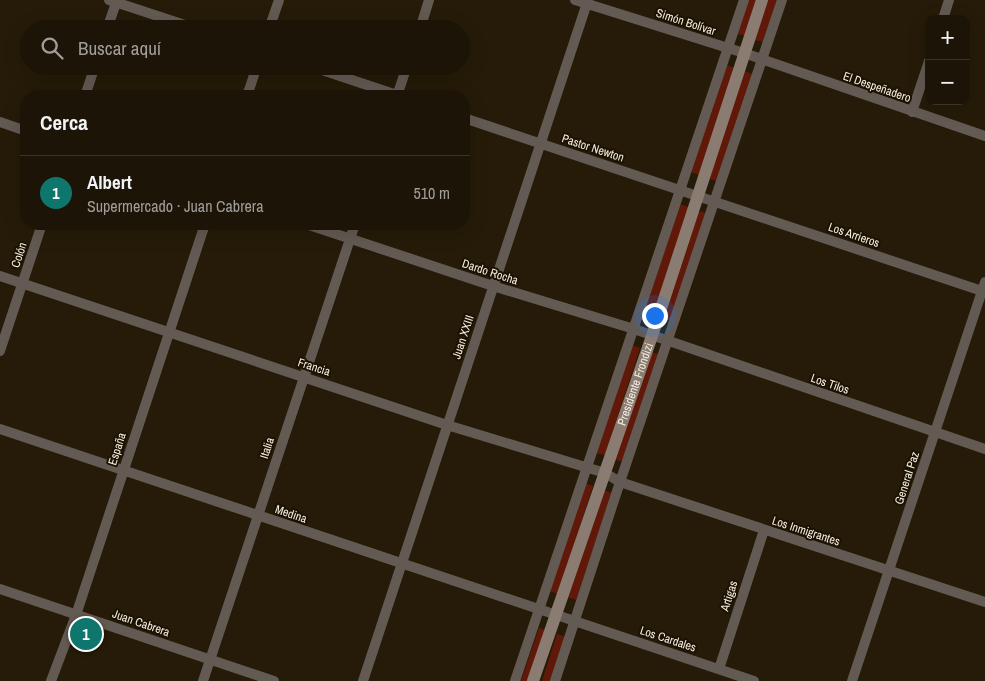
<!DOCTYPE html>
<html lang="es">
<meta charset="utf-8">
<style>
:root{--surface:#1c1406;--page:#251d10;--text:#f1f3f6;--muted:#a09e9b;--line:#3a3328;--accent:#0f766e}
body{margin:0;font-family:"Archivo Narrow",sans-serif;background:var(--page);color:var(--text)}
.controls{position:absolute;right:15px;top:15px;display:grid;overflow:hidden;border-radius:10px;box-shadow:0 5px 20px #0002}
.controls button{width:45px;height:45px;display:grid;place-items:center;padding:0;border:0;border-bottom:1px solid var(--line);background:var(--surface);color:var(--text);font:25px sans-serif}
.you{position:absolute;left:654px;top:315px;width:18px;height:18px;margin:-12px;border:4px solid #fff;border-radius:50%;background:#1a73e8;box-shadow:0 0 0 8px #1a73e833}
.badge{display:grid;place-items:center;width:32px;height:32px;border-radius:50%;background:var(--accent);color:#fff;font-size:16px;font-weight:700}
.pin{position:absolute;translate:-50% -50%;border:2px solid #fff;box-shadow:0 1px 5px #0006}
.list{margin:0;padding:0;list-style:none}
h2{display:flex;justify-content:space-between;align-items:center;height:65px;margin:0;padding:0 20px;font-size:21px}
h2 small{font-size:16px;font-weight:400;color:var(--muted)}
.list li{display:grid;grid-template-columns:32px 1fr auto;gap:15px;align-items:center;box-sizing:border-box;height:75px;padding:0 20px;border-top:1px solid var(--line)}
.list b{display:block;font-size:19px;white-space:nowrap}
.list p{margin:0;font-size:16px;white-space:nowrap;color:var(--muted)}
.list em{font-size:16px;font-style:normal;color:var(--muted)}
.icon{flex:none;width:28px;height:28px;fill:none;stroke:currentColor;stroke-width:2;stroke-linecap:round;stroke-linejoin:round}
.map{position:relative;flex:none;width:985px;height:681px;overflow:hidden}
.search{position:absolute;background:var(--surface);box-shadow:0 5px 20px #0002;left:20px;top:20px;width:450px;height:55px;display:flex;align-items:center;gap:12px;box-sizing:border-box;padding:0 18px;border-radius:28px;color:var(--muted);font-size:19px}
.panel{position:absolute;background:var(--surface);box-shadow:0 5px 20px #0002;left:20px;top:90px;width:450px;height:140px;border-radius:20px}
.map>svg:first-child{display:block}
.green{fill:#601809}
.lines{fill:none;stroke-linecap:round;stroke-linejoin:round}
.street{stroke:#635a53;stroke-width:10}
.secondary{stroke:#8b7c72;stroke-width:12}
.labels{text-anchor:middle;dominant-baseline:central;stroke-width:4;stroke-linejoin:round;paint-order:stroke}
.street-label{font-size:12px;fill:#f5eee2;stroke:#1c1202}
</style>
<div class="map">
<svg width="985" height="681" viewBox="0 0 985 681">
<rect width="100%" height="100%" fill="#251b08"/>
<path class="green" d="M 747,0 L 757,0 L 745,36 L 736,33 Z
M 768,0 L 777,0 L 763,42 L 754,40 Z
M 726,65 L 735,68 L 699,175 L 691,172 Z
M 744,71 L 753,74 L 717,181 L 709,179 Z
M 680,204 L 689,207 L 653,314 L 644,312 Z
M 698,211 L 707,213 L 671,321 L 662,318 Z
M 632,345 L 640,348 L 605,455 L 596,453 Z
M 650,352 L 659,354 L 623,462 L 614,459 Z
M 585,483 L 593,486 L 558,594 L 549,591 Z
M 603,490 L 612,493 L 576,600 L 568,597 Z
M 539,628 L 547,630 L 531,681 L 521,681 Z
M 557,634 L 566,637 L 551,681 L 542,681 Z"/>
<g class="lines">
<path class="street" d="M 109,0 L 197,29
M 575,0 L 744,53 L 985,136
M 943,19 L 949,0
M 107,29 L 117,0
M 269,29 L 279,0
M 420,29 L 429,0
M 310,66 L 400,96
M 85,96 L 95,66
M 247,96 L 257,66
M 397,96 L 407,66
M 912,112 L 929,61
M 464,118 L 985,292
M 0,122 L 26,131
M 306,224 L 493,286 L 634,329 L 985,449
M 0,276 L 447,425 L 605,473 L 620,482 L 985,602
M 0,351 L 42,224
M 0,429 L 754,681
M 0,589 L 274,681
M 719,669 L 764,530
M 51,681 L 76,615 L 205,224
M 203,681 L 355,224
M 363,681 L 588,0
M 515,681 L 744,0
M 555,681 L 620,482 L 782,0
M 852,681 L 985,282"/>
<path class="secondary" id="s1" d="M 533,681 L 652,336 L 762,0"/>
</g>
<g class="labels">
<g class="street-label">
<text transform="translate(686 22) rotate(18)">Simón Bolívar</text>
<text transform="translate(877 87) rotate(19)">El Despeñadero</text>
<text transform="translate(593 148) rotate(18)">Pastor Newton</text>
<text transform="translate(854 235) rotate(19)">Los Arrieros</text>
<text transform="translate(19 255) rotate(-72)">Colón</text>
<text transform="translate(490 272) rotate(18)">Dardo Rocha</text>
<text transform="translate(463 337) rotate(-72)">Juan XXIII</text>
<text transform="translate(314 367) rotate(18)">Francia</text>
<text stroke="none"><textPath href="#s1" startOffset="314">Presidente Frondizi</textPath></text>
<text transform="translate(830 384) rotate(19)">Los Tilos</text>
<text transform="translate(267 448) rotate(-72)">Italia</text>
<text transform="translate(117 449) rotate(-72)">España</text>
<text transform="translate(907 478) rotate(-72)">General Paz</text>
<text transform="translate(291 514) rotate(19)">Medina</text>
<text transform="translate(806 531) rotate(18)">Los Inmigrantes</text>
<text transform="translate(729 596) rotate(-72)">Artigas</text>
<text transform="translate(141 623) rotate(19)">Juan Cabrera</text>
<text transform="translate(668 639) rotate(18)">Los Cardales</text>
</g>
</g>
</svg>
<div class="controls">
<button>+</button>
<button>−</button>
</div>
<div class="you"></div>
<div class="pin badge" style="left:86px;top:634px">1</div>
<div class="search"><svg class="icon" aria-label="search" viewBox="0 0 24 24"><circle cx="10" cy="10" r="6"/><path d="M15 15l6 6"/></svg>Buscar aquí</div>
<section class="panel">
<h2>Cerca<small></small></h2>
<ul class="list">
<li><span class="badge">1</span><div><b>Albert</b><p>Supermercado · Juan Cabrera</p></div><em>510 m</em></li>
</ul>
</section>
</div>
